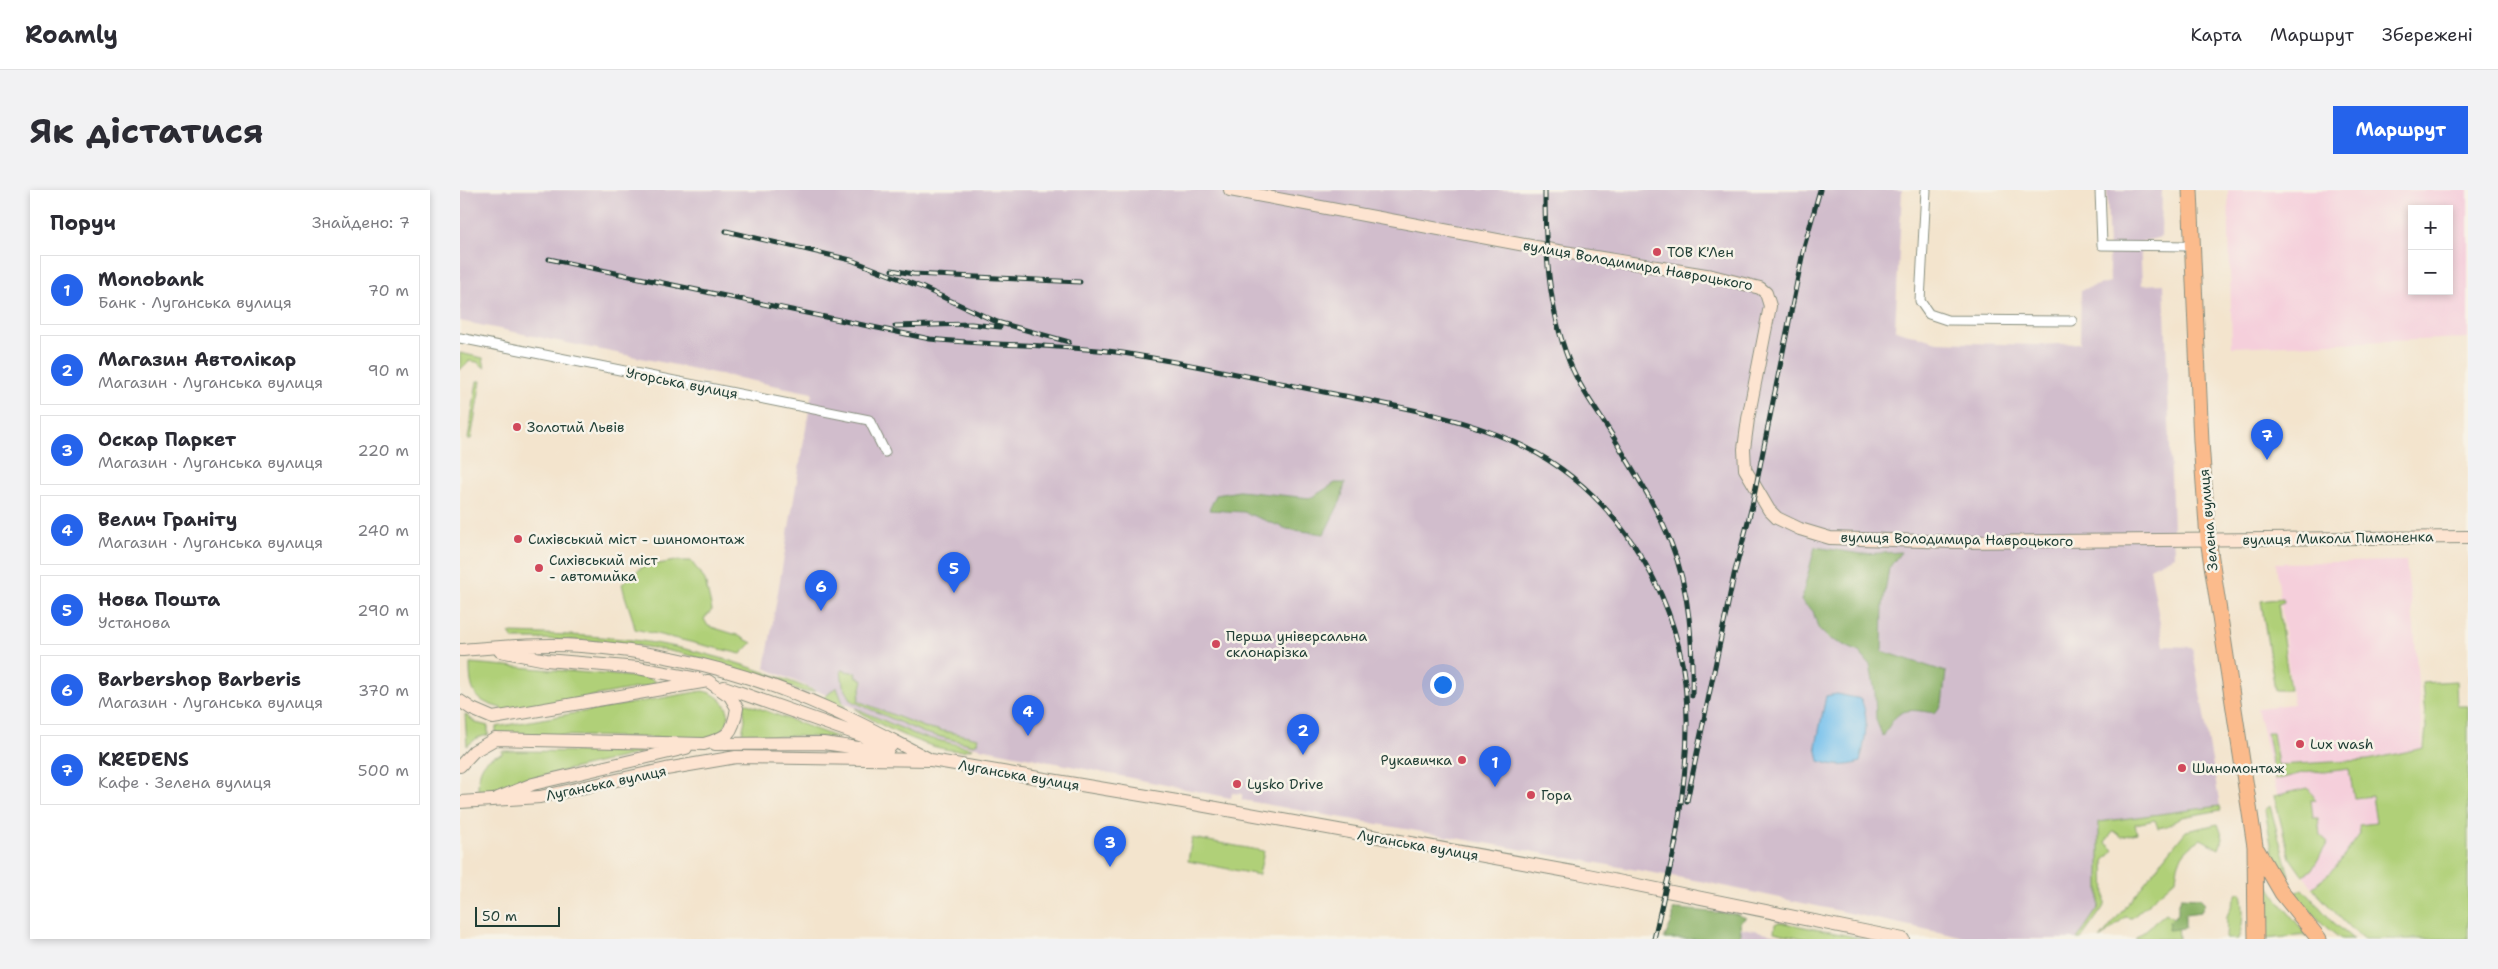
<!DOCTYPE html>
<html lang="uk">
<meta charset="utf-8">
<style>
:root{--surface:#fff;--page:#f2f2f3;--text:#2b2b33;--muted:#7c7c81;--line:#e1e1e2;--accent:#2563eb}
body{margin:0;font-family:"Shantell Sans",sans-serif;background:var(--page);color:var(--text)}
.controls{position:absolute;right:15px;top:15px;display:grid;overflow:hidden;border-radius:0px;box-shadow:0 2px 8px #0003}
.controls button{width:45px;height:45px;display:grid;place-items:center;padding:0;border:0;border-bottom:1px solid var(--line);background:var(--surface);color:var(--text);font:25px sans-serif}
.scale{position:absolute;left:15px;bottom:12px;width:85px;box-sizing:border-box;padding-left:5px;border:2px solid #1f3d34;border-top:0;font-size:14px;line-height:18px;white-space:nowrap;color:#1f3d34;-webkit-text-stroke:4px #f7f3e8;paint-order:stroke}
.you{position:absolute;left:982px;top:494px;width:18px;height:18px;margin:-12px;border:4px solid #fff;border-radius:50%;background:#1a73e8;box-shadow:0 0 0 8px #1a73e833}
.badge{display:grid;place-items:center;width:32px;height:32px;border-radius:50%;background:var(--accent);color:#fff;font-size:16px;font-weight:700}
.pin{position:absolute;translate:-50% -41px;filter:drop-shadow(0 1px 2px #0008)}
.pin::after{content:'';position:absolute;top:26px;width:18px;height:15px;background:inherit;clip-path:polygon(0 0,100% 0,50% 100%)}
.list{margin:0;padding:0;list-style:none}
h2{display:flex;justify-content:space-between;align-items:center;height:65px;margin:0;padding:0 20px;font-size:21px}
h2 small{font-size:16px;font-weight:400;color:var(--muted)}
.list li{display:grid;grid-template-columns:32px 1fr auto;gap:15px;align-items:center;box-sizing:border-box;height:70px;margin:0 10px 10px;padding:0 10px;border:1px solid var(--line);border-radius:0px}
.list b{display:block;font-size:19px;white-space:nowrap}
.list p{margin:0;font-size:16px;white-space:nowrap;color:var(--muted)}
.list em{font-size:16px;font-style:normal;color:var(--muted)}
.map{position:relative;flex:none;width:2008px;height:749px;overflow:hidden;border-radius:0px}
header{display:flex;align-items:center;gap:30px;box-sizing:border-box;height:70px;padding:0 25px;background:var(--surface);border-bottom:1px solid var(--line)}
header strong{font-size:24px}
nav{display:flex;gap:28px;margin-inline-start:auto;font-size:18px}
.intro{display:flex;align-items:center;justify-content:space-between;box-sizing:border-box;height:120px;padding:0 30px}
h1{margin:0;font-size:35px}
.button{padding:12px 22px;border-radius:0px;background:var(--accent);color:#fff;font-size:18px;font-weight:700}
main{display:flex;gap:30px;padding:0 30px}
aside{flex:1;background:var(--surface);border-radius:0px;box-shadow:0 2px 8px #0003}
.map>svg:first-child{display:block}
.built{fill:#f5cfdb;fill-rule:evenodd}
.industrial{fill:#d1bdcc}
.green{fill:#b0d078;stroke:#688656}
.forest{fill:#8cb268;stroke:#56784e}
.water{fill:#73c0ed;stroke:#497e90}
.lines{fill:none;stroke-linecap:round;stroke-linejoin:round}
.street-casing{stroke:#899080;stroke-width:11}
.secondary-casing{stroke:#899080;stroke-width:14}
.primary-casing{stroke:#899080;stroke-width:17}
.street{stroke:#fff;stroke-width:9}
.secondary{stroke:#fde4d1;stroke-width:12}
.primary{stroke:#fbbb8c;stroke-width:15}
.rail-casing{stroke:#1f3d34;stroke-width:5}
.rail{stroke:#f7f3e8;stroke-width:3;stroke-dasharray:9;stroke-linecap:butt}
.poi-dot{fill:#d1495b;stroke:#f7f3e8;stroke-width:2}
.labels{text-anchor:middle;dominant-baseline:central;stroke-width:5;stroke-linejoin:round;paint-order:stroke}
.poi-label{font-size:14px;fill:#1f3d34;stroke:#f7f3e8;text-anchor:start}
.street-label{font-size:14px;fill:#1f3d34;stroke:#f7f3e8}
</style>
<header>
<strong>Roamly</strong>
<nav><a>Карта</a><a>Маршрут</a><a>Збережені</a></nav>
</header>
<div class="intro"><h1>Як дістатися</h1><a class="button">Маршрут</a></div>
<main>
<aside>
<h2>Поруч<small>Знайдено: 7</small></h2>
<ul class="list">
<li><span class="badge">1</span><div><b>Monobank</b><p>Банк · Луганська вулиця</p></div><em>70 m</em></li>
<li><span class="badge">2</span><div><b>Магазин Автолікар</b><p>Магазин · Луганська вулиця</p></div><em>90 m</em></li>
<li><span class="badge">3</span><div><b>Оскар Паркет</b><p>Магазин · Луганська вулиця</p></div><em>220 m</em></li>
<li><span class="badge">4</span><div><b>Велич Граніту</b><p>Магазин · Луганська вулиця</p></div><em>240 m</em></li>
<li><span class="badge">5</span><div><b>Нова Пошта</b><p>Установа</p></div><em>290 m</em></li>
<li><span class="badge">6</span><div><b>Barbershop Barberis</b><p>Магазин · Луганська вулиця</p></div><em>370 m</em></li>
<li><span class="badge">7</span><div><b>KREDENS</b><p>Кафе · Зелена вулиця</p></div><em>500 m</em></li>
</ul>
</aside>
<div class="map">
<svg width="2008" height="749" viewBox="0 0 2008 749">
<rect width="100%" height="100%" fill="#f7f3e8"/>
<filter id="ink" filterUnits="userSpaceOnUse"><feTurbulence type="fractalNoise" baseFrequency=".02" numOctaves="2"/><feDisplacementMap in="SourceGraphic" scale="10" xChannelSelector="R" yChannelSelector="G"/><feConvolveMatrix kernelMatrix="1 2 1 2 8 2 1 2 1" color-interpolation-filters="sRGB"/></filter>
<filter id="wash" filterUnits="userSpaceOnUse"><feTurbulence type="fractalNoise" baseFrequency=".0096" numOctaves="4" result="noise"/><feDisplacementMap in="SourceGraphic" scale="20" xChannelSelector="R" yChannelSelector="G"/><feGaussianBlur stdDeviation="1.12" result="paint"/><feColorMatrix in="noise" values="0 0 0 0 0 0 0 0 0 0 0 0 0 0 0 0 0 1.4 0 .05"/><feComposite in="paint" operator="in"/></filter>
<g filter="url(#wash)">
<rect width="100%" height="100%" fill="#f3e4cd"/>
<path class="built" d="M 1768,0 L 2008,0 L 2008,148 L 1772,157 ZM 1952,19 L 1989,19 L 1989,101 L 1952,101 Z
M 1946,371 L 1954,437 L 1963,564 L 1877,693 L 1853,698 L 1832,668 L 1797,518 L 1833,514 L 1816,373 Z"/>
<path class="industrial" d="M 0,0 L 1442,0 L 1435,140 L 1477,152 L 1577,155 L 1620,153 L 1621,100 L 1650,92 L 1647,0 L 1702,0 L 1701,47 L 1680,52 L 1682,95 L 1704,94 L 1714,366 L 1690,378 L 1704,456 L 1732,457 L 1760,616 L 1639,632 L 1639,717 L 1617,749 L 1511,749 L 1245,692 L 782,610 L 782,604 L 772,603 L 771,608 L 460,546 L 305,478 L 352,203 L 0,131 Z
M 1216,724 L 1336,749 L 1211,749 Z"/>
<path class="green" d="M 0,163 L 23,168 L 25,178 L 17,172 L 9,171 L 0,180 Z
M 17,191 L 21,191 L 11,249 L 8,249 Z
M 215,371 L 231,371 L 245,390 L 252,420 L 244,429 L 248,436 L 277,445 L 292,453 L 281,464 L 175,439 C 172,423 165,410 162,394 L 182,377 Z
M 1823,408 L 1824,412 L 1818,414 L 1830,500 L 1815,500 L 1801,411 Z
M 49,443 C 87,444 125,445 163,449 C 229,455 294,477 355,501 L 345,502 C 306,490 267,476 228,465 C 171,451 111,449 53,449 Z
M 10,473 L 189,488 L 196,492 L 193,495 L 41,523 L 41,518 C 13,511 10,501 10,473 Z
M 381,480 L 396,483 L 395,486 L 403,490 L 398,511 L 464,537 L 518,548 L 517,553 L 514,555 L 464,543 L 392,511 L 383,495 Z
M 1996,491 L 1997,516 L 2008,516 L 2008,749 L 1904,749 L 1889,737 L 1852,698 L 1875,678 L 1900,644 L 1899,635 L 1916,633 L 1912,606 L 1894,608 L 1889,579 L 1864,582 L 1850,581 L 1815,590 L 1807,543 L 1813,543 L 1818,575 L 1908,570 L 1964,558 L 1966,537 L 1962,493 Z
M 375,498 L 377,498 L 385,518 L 363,509 Z
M 242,501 C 261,503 279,525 261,541 C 257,545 251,547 246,549 L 36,544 L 36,537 Z
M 285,513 L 379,548 L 330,546 L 281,548 L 285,530 L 283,514 Z
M 395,518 L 459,546 L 512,558 C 490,571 413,534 395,518 Z
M 5,524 L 16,533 L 28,536 L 28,545 L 17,548 L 7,556 Z
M 42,561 L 180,562 L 181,563 L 77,587 L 18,603 C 18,584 20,568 42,564 Z
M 1848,598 L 1856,610 L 1851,610 L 1853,628 L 1858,628 L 1860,645 L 1868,652 L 1852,680 L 1842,685 L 1830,668 L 1814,606 Z
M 1760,616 L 1761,620 L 1722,627 L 1707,636 L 1698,638 L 1695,630 L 1675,634 L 1677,643 L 1662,647 L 1654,641 L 1645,652 L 1654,660 L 1644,671 L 1645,715 L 1621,749 L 1617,749 L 1639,717 L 1639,632 Z
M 1810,616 L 1829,685 L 1821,684 L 1812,660 L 1805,620 Z
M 1758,634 L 1763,648 L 1759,659 L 1741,649 C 1723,660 1718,668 1716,689 L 1672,728 L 1665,727 L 1640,749 L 1726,641 Z
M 732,648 L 804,661 L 799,685 L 728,671 Z
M 1805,689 L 1818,710 L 1847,745 L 1804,749 L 1807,714 Z
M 1843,699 L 1872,731 L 1893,749 L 1881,749 L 1867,738 L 1834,704 Z
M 1777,703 L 1781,703 C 1784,719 1784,733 1778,749 L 1766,749 L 1767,726 Z
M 1706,723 L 1718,732 L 1719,749 L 1675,749 Z
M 1319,732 L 1406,749 L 1347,749 L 1314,742 L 1315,734 Z"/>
<path class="forest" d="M 875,293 L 885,293 L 881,310 L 864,344 L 827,339 L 784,322 L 749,320 L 756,305 L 779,301 L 851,308 Z
M 1355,357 L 1402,364 L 1441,362 L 1429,378 L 1423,415 L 1422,461 L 1486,482 L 1482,514 L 1475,523 C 1443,518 1438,518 1423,547 L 1416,530 L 1415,502 L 1410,475 L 1399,462 L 1368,448 L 1358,438 L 1353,421 L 1341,411 Z
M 1721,707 L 1740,708 L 1745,713 L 1741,722 L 1725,724 L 1725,738 L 1708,740 L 1709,732 L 1718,724 L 1718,717 Z
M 1218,719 L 1276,724 L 1286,728 L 1280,732 L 1281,744 L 1277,749 L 1204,749 L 1213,729 L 1213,720 Z"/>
<path class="water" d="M 1377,504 L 1401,509 C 1410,530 1405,550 1400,572 C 1385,577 1374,576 1359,571 L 1356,556 L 1366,506 Z"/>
</g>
<g filter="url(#ink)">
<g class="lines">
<defs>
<path id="street" d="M 1466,0 L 1460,111 L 1469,124 L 1487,130 L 1612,131
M 1640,0 L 1642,55 L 1732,56
M 0,148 L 409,230 L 425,262"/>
<path id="secondary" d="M 770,0 L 1092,60 L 1252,86 L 1300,98 L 1306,103 L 1310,116 L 1288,229 L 1284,259 L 1285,279 L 1309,320 L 1317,328 L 1340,339 L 1370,348 L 1494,352 L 2008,347
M 0,460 C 40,457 81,453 121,456 C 206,462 290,483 367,518 C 402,533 435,552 469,569
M 40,461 L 86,470 L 178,478 L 238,489
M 264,497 L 431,556
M 0,511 L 12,519 L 33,528 L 248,491 L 270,506 L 277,518 C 273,544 268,547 244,554 L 35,549 L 14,561 L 0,576
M 255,554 L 363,553 L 427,562
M 38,608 L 73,594 L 226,558
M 0,612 L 80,607 L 206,579 L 276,567 L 471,570 L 723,612 L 1118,683 L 1443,749"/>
<path id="primary" d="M 1730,0 L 1741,252 L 1748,349 L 1795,656 L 1796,749
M 1797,660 L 1822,703 L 1859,749"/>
</defs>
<use href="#street" class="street-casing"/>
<use href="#secondary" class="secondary-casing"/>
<use href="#primary" class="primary-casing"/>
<use href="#street" class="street"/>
<use href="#secondary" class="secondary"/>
<use href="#primary" class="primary"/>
<defs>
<path id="rail" d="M 1085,0 C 1085,57 1088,118 1109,171 C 1121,201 1141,226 1157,253 C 1176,285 1197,317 1211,353 C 1230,400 1233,455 1232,506
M 266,41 L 391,70 L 461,97 L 537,132 L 609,152
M 89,69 L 470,149 C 534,156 599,154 663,163 C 732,174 801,189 869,203 C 935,216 1005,227 1065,257 C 1153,301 1214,396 1225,493 C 1231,547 1223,605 1214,659
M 432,80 L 453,84 L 620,92
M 435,136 L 511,134 L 540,137
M 1227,611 L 1274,385 L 1292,316 L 1344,57 L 1360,0
M 1194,749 L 1216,652"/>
</defs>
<use href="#rail" class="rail-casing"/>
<use href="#rail" class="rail"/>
</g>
</g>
<g class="poi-dot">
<circle cx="1197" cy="62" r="5"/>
<circle cx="57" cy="237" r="5"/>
<circle cx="58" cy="349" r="5"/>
<circle cx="79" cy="378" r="5"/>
<circle cx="756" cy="454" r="5"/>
<circle cx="1840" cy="554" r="5"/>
<circle cx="1002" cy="570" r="5"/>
<circle cx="1722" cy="578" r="5"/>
<circle cx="777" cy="594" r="5"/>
<circle cx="1071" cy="605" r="5"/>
</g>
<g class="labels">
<g class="poi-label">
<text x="1207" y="62">ТОВ К'Лен</text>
<text x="67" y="237">Золотий Львів</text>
<text x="68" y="349">Сихівський міст - шиномонтаж</text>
<text x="89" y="370">Сихівський міст<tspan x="89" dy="16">- автомийка</tspan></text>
<text x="766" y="446">Перша універсальна<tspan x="766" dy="16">склонарізка</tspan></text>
<text x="1850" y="554">Lux wash</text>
<text x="992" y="570" text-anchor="end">Рукавичка</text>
<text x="1732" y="578">Шиномонтаж</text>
<text x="787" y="594">Lysko Drive</text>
<text x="1081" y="605">Гора</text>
</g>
<g class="street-label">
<text transform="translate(1178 75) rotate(10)">вулиця Володимира Навроцького</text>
<text transform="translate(222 193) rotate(11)">Угорська вулиця</text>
<text transform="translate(1748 330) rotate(-95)">Зелена вулиця</text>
<text transform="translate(1878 348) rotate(-1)">вулиця Миколи Пимоненка</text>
<text transform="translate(1497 349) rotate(1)">вулиця Володимира Навроцького</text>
<text transform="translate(559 585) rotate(10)">Луганська вулиця</text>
<text transform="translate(146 593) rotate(-12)">Луганська вулиця</text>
<text transform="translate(958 655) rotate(10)">Луганська вулиця</text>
</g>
</g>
</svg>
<div class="controls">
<button>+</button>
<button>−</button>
</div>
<div class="scale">50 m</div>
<div class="you"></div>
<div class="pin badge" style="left:1035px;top:597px">1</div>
<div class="pin badge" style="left:843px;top:565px">2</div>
<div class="pin badge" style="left:650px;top:677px">3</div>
<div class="pin badge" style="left:568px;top:546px">4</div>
<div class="pin badge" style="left:494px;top:403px">5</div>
<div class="pin badge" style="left:361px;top:421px">6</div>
<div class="pin badge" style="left:1807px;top:270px">7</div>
</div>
</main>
